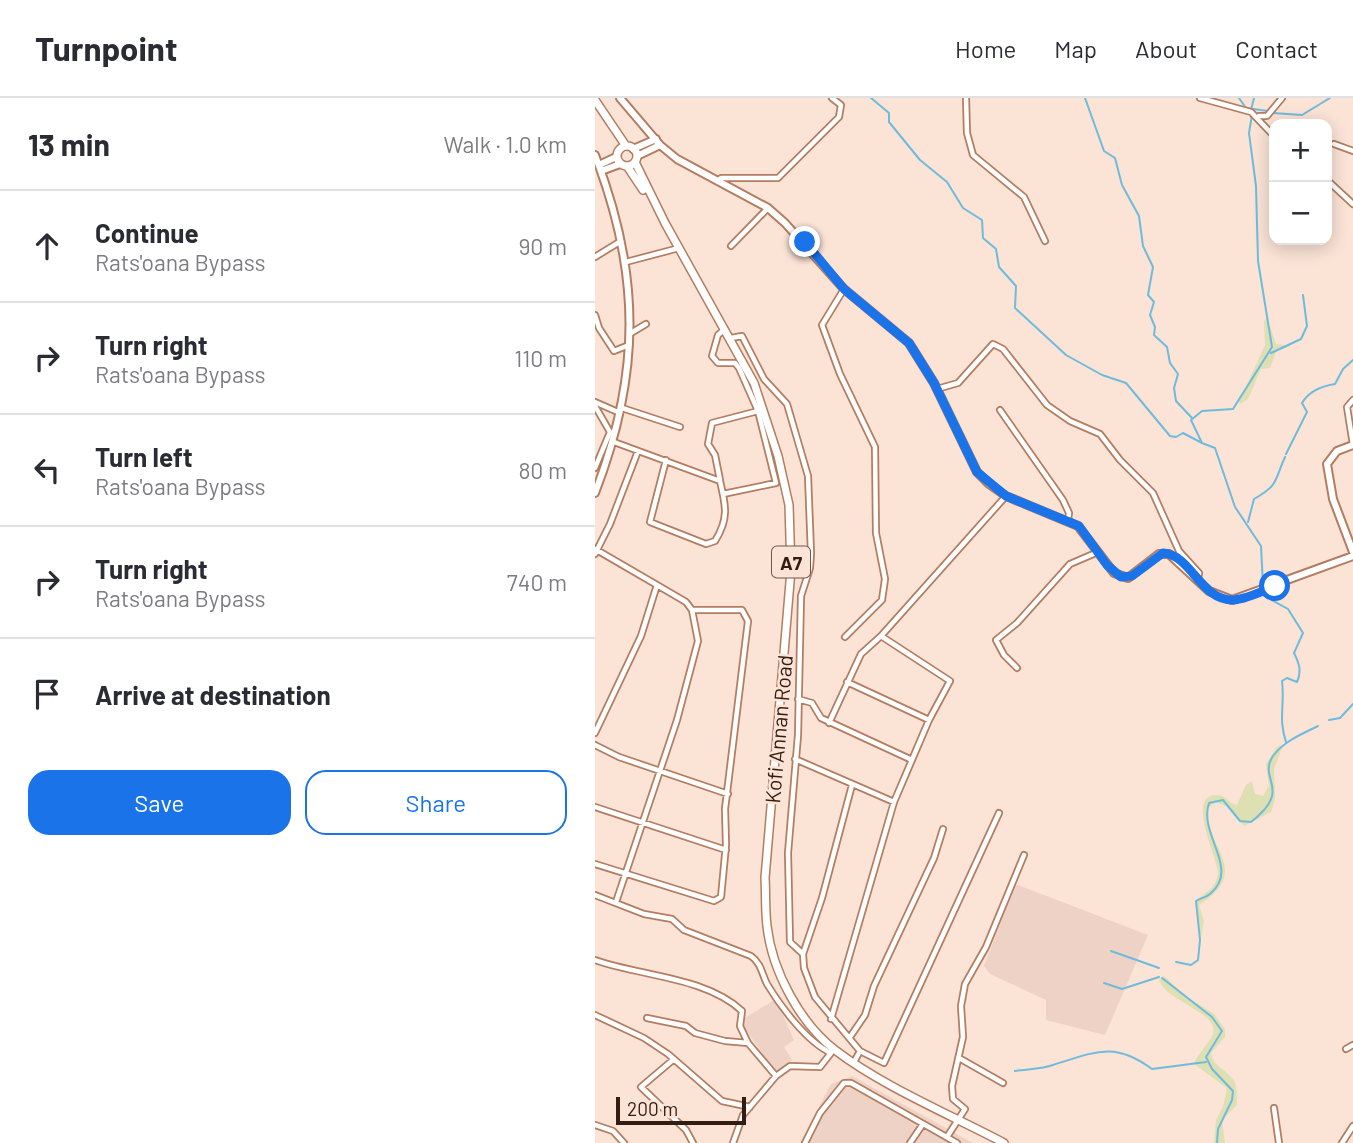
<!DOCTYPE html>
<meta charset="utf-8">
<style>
:root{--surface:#fff;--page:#f7f7f7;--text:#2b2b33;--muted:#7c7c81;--line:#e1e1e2;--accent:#1a73e8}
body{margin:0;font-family:Barlow,sans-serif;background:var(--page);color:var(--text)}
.controls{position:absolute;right:21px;top:21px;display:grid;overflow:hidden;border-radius:14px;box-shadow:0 4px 18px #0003}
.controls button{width:63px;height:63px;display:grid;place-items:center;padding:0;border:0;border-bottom:2px solid var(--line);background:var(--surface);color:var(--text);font:35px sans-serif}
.scale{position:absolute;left:21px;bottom:18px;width:130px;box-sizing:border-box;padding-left:7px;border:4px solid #331d12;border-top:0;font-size:19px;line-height:24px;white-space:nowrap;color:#331d12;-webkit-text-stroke:5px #fbe3d6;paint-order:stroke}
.stop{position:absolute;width:21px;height:21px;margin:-16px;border:5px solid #1a73e8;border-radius:50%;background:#fff}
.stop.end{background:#1a73e8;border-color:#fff;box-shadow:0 2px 7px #0008}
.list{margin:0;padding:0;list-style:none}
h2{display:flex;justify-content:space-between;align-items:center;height:91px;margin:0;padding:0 28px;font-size:30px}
h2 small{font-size:23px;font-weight:400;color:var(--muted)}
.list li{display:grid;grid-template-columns:46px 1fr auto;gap:21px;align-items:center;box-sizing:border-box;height:112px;padding:0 28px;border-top:2px solid var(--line)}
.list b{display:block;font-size:26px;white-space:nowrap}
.list p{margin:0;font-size:23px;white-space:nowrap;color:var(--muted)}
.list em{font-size:23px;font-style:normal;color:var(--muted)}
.actions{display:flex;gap:14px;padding:21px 28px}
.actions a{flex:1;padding:16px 0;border:2px solid var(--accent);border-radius:21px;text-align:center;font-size:24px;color:var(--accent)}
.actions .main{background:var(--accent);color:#fff}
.icon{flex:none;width:38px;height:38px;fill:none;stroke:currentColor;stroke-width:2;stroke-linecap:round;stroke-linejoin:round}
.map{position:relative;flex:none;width:758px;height:1045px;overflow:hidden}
header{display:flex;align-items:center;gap:42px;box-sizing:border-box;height:98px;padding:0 35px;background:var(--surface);border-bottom:2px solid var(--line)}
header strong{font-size:33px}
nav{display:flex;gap:38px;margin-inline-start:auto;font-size:24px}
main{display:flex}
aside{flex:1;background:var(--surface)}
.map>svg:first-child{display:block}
.built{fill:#eed2c6}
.green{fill:#dedfb2}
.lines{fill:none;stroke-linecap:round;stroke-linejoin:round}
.stream{stroke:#6fbbdc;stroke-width:2}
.street-casing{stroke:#b37d61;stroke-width:8}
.secondary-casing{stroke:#b37d61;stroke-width:10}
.primary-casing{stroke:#b37d61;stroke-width:10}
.street{stroke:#fff;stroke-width:4.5}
.secondary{stroke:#fff;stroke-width:6}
.primary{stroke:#fff;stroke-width:7}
.route{stroke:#1a73e8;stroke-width:9}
.labels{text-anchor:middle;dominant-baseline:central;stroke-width:5;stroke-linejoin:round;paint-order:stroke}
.shield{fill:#fbe3d6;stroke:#6f584d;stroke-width:2}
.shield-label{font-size:19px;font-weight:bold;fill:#331d12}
.street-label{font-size:21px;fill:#331d12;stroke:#fbe3d6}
</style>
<header>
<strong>Turnpoint</strong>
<nav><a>Home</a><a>Map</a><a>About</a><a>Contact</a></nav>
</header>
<main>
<aside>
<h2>13 min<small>Walk · 1.0 km</small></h2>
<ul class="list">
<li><svg class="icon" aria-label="ahead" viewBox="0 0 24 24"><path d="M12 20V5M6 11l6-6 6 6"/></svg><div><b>Continue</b><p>Rats'oana Bypass</p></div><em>90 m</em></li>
<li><svg class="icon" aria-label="right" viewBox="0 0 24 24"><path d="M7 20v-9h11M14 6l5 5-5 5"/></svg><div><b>Turn right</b><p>Rats'oana Bypass</p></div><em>110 m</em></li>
<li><svg class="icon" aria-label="left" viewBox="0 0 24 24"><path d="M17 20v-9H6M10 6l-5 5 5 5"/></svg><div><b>Turn left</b><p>Rats'oana Bypass</p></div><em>80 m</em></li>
<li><svg class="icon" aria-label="right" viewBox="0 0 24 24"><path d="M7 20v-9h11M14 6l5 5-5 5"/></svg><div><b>Turn right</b><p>Rats'oana Bypass</p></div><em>740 m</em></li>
<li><svg class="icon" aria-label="arrive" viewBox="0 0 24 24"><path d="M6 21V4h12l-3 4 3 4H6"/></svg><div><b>Arrive at destination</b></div></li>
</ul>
<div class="actions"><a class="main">Save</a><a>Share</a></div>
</aside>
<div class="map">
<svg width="758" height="1045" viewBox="0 0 758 1045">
<rect width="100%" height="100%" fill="#fbe3d6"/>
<path class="built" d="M 423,787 L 553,837 L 510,937 L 451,922 L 451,902 L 395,876 L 389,868 L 419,789 Z
M 181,901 L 199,942 L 189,949 L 197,962 L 180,974 L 145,923 Z
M 257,978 L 378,1045 L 205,1045 L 236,986 Z"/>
<path class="green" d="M 672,220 L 681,246 L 695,248 L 681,254 L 675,270 L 666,271 L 653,301 L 645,306 L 643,300 L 650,291 L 670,247 L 669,223 Z
M 688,647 L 679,671 L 680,701 L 676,714 L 649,728 L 631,708 L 620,704 L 614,710 C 607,748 660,772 604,807 L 609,823 L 605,843 L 600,804 C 610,793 620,793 623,776 C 625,765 588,694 623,697 C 631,698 635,706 642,707 L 651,687 L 657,683 L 660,696 L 668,698 L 674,688 L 671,666 L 682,649 Z
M 569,878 L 592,899 L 619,916 L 630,931 L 630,939 L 616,955 C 619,969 627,969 635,978 C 644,986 641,997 642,1007 L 627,1022 L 630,1045 L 619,1045 L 621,1022 L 628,1009 L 632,990 L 599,966 C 603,955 612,948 617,938 C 629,916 571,904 564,882 Z"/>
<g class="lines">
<path class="stream" d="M 276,0 L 294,15 L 294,24 L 325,62 L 352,84 L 368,110 L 387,122 L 388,140 L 401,151 L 404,169 L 421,188 L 420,210 L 471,257 L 507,277 L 531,285 L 575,338 L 581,339 L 588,335 L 607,345
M 490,0 L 509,53 L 520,60 L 527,87 L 544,118 L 548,148 L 558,169 L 553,197 L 559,204 L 555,217 L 560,229 L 559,237 L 572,249 L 575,265 L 583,276 L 579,290 L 581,303 L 597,320
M 644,0 L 651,10 L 673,13
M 656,12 L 659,0
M 678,15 L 707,17 L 735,0
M 657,17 L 654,35 L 661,88 L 663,163 L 677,249 L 638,311 L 607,313 L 596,322 L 607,345 L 620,350 L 640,409 L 666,448 L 668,487
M 676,255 L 706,241 L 712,228 L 708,197
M 691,356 L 712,314 L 707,305 C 714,293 727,288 740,286 L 748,271 L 758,262
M 653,424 L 659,401 C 684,387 679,383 690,359
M 670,492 L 675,501 L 693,511 L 708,535 L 699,555 C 704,565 707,573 702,584 L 692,580 L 687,583 C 690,607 683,620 691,644
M 734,622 L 745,620 L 758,606
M 516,853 L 564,870
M 581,864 L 596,867 L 603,862 L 605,842 L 601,803 C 606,800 612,799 616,795 C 645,770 603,736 614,705 L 628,702 L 645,723 L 656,724 C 699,690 662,682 678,658 C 689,643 707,636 723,628
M 567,880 L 617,919 L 627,933 L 611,959 L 617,971 L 638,993 L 637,1002 L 623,1031 L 622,1045
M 509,885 L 527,891 L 564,879
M 420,973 C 432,971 447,971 458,967 C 500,954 519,943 557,971 L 611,964"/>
<defs>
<path id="street" d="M 371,0 L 372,35 L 378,57 L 429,99 L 450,143
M 605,0 L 656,14 L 679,38
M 664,18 L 672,18 L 687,0
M 739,46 L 758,53
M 732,82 L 758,106
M 122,83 L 126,80 L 183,80 L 244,19 L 246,7 L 237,0
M 136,148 L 173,110
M 0,159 L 26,143
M 31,164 L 84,150
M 249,191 L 227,227 L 245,276 L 280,349 L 281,435 L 290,481 L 287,502 L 250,539
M 0,217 L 4,230 L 19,253 L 34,247
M 36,235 L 51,226
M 136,240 L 147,238 L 169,281 L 192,306 L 213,378 L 216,455 L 215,470 L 206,498 L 203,637 L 193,755 L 195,844 L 208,856 L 209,870 L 220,899 L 265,953 L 259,964
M 342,291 L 363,285 L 398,246 L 408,251 L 452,307 L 475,323 L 505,336 L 525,362 L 558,395 L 584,453 L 604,475 L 603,482
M 758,302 L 752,309 L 758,347
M 0,304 L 25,315
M 0,308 L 15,334 L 0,370
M 27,310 L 85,329
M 405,312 L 468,402 L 474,415 L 473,422
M 19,344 L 125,383 C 131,408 134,421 120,443 L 111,446 L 55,424 L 71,362
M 125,382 L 120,357 L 113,346 L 117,325 L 163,313 L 144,270 L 140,265 L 123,265 L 117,258 L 123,237 L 130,231
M 128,396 L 181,385 L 163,313
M 0,451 L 62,487 L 46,538 L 0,635
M 0,456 L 15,426 L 43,353
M 286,538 L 411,398
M 422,570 L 409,557 L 401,542 L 422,525 L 475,466 L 503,454
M 252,584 L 334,622
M 203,601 L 217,605 L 226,620 L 317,662
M 234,625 L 266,556 L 286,538 L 355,583 L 334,622 L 299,704 L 236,921
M 0,647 L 24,659 L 133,696
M 200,661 L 299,704
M 0,709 L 131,752
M 0,766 L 119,803 L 126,799 L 131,747 L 130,711 L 153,523 L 147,512 L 97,512
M 0,797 L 49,816 L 77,821 L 89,832 L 156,858 C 166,865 167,876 172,886 C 186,909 212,944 236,955
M 21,804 L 82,622 L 103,543 L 97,512 L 91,504 L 62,487
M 208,856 L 227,800 L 257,687
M 0,862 C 45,878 111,879 147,913 L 145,928 L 153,945
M 0,917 L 49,940 L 73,956 L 127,1003 L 155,1009
M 52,920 L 91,928 L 100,935 L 130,943 L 153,945 L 181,978
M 255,939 L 270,917 L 279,888 L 339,760 L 348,731
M 751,951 L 758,947
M 265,953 L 289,965 L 404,715
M 364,960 L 408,985
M 79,961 L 46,989 L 91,1032 L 98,1045
M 679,1010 L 684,1045
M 0,1027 L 18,1033 L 29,1045
M 352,1039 L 370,1011 L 358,1001 L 357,988 L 368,939 L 366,908 L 370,886 L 391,849 L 429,757
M 138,1045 L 148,1017 L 181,978 L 195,968 L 225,969 L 236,955
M 210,1045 L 225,1015 L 249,985 L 256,985 L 362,1045
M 315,1045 L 328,1026
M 747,1045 L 758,1028"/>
<path id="secondary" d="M 25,0 L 65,47 L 82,61 L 173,110 L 190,125 L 249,191 L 314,245 L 339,285 L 382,374 L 394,386 L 411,398 L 483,428 L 519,475 L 533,480 L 564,456 L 574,456 L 614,493 L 637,502 L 758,458
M 38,51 L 61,41
M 0,57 C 46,176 46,276 0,395
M 42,58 L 65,47
M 4,67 L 21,59
M 6,73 L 25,66
M 758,347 L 742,353 L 732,366 L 738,401 L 758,454"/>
<path id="primary" d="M 0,2 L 31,48
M22 58a10 10 0 1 1 20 0a10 10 0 1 1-20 0Z
M 40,64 L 70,125 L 159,285 L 183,358 L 194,407 L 196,472 L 170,780 C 171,796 170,812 172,828 C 177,873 205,925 240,952 C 287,988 356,1017 409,1045
M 32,68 L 48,92"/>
</defs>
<use href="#street" class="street-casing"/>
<use href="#secondary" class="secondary-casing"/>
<use href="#primary" class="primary-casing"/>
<use href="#street" class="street"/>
<use href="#secondary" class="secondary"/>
<use href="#primary" class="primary"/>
</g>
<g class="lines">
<path class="route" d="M 210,144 L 249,191 L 314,245 L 339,285 L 382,374 L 411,398 L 484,428 L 512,467 L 526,479 L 537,478 L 568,455 C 597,457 605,503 639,502 C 652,501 668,493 680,488"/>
</g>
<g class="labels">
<rect class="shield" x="177" y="448.5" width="38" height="31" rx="5"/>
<g class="shield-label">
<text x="196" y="464">A7</text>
</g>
<g class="street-label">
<text transform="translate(183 631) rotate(-85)">Kofi Annan Road</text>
</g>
</g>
</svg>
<div class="controls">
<button>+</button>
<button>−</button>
</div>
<div class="scale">200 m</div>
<div class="stop" style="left:680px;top:488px"></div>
<div class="stop end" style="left:210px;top:144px"></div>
</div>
</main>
